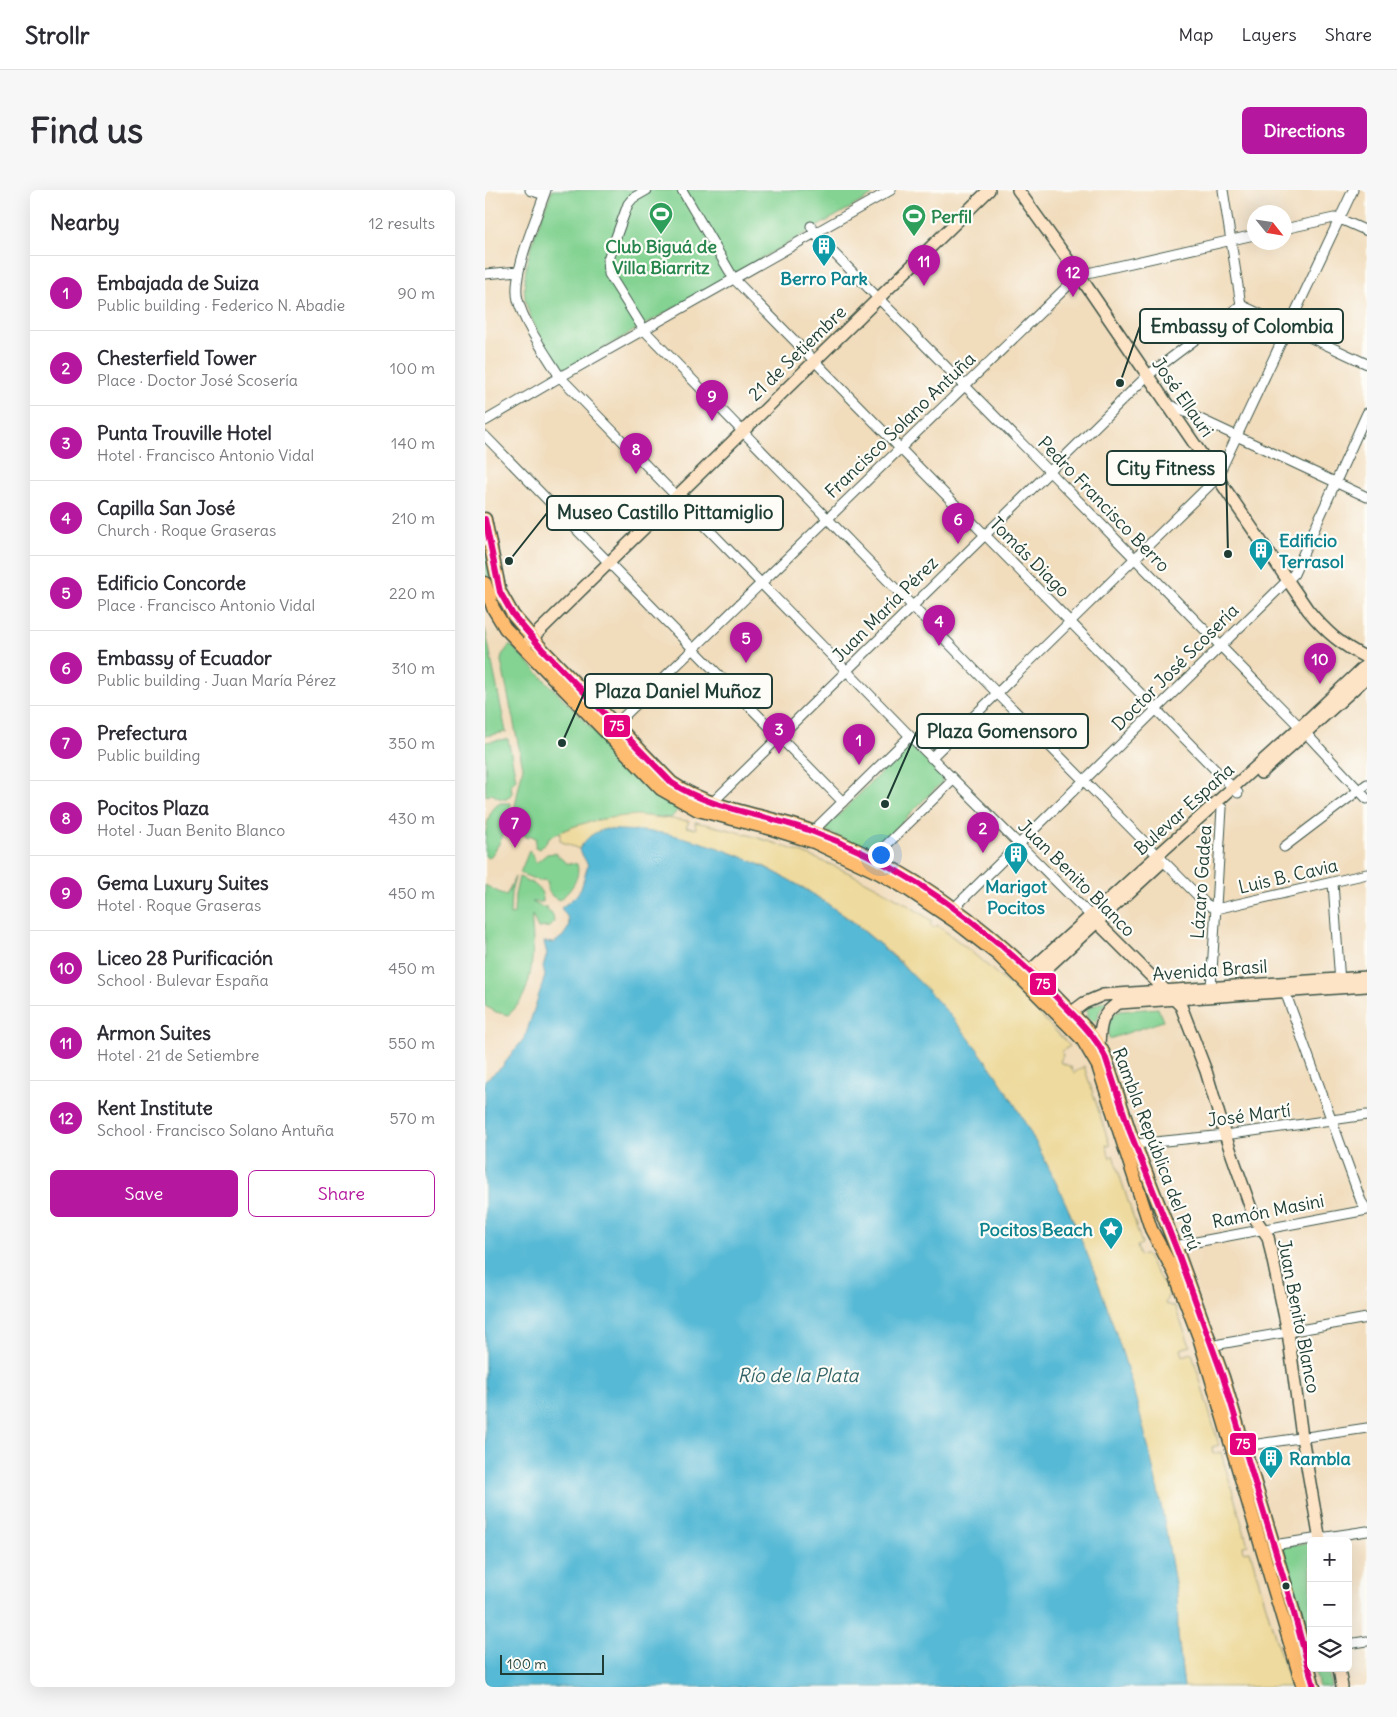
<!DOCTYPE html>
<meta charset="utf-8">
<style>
:root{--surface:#fff;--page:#f7f7f7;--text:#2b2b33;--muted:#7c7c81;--line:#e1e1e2;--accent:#b5179e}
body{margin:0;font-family:Delius,sans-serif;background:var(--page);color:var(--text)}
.controls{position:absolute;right:15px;bottom:15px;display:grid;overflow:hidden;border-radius:8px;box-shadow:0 5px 20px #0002}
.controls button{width:45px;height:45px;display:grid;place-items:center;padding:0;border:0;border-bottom:1px solid var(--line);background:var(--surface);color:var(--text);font:25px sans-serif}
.compass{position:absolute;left:762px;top:15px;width:45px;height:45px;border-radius:50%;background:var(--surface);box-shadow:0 5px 20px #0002;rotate:120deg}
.scale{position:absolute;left:15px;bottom:12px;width:104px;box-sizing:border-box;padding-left:5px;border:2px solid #1f3d34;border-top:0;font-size:14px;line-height:18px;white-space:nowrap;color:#1f3d34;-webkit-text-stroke:4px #fdfcf7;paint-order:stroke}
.you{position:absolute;left:395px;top:664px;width:18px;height:18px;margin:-12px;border:4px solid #fff;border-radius:50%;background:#1a73e8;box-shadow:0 0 0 8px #1a73e833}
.badge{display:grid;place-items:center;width:32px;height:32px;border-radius:50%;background:var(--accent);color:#fff;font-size:16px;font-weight:700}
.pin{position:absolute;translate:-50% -41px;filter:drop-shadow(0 1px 2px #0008)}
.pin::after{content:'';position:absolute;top:26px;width:18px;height:15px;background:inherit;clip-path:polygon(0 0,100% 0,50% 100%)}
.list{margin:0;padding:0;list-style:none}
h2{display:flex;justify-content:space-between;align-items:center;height:65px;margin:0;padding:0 20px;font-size:21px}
h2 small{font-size:16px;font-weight:400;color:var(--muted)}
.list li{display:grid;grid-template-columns:32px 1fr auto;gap:15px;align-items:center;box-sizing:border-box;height:75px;padding:0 20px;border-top:1px solid var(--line)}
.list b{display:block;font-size:19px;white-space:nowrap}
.list p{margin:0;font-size:16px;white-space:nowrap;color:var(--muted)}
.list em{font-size:16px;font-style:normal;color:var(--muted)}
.actions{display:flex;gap:10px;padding:15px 20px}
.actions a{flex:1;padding:11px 0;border:1px solid var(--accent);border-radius:8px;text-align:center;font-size:18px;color:var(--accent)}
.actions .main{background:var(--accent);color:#fff}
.icon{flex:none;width:28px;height:28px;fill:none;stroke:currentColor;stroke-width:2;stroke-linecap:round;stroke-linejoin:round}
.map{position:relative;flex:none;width:882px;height:1497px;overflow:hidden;border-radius:8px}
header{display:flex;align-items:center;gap:30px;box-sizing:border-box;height:70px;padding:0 25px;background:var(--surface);border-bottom:1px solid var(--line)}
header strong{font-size:24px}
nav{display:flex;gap:28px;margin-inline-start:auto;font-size:18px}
.intro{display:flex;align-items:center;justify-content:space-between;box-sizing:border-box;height:120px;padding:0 30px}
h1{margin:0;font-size:35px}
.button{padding:12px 22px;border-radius:8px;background:var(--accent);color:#fff;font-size:18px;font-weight:700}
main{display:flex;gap:30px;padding:0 30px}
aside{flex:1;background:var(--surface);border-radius:8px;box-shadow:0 5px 20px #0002}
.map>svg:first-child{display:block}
.green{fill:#84d393;stroke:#528864}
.sand{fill:#eeda9e;stroke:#868c69}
.water{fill:#57b9d6;stroke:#3b7b85}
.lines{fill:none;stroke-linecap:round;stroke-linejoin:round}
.street-casing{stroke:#3e5548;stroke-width:11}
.secondary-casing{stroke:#3e5548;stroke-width:14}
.primary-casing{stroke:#3e5548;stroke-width:15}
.street{stroke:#fff;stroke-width:9}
.secondary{stroke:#fee4c6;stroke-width:11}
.primary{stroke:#fdbc70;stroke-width:12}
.bus-1-casing{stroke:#fdfcf7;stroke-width:10}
.bus-1{stroke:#e5007d;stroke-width:6}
.bus-dot{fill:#1f3d34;stroke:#fdfcf7;stroke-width:2}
.labels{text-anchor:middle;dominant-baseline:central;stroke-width:4.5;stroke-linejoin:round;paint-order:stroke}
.leisure-label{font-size:18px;font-weight:bold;fill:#27864d;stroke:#fdfcf7;text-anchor:start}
.culture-label{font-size:18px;font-weight:bold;fill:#0d838f;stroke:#fdfcf7}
.street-label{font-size:18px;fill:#1f3d34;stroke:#fdfcf7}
.water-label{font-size:19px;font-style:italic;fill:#306265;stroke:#fdfcf7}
.leader{fill:none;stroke:#1f3d34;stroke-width:2}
.callout-dot{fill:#1f3d34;stroke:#fdfcf7;stroke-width:2}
.callout{fill:#fdfcf7;stroke:#1f3d34;stroke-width:2}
.callout-label{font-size:19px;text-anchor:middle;font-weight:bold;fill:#1f3d34}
.line-badge{stroke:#fdfcf7;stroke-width:2}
.badge-label{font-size:14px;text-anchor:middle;font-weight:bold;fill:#fff}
</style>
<header>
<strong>Strollr</strong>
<nav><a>Map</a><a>Layers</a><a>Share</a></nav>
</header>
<div class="intro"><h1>Find us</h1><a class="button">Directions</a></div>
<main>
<aside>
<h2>Nearby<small>12 results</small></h2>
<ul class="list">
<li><span class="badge">1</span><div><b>Embajada de Suiza</b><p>Public building · Federico N. Abadie</p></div><em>90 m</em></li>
<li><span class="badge">2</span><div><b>Chesterfield Tower</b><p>Place · Doctor José Scosería</p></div><em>100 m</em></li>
<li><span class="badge">3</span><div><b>Punta Trouville Hotel</b><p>Hotel · Francisco Antonio Vidal</p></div><em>140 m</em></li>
<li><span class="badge">4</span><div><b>Capilla San José</b><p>Church · Roque Graseras</p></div><em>210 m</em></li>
<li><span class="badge">5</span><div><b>Edificio Concorde</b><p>Place · Francisco Antonio Vidal</p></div><em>220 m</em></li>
<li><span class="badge">6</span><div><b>Embassy of Ecuador</b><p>Public building · Juan María Pérez</p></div><em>310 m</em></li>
<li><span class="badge">7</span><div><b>Prefectura</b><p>Public building</p></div><em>350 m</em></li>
<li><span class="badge">8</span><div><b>Pocitos Plaza</b><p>Hotel · Juan Benito Blanco</p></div><em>430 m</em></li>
<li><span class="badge">9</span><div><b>Gema Luxury Suites</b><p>Hotel · Roque Graseras</p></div><em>450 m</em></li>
<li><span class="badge">10</span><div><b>Liceo 28 Purificación</b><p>School · Bulevar España</p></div><em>450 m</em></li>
<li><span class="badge">11</span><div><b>Armon Suites</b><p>Hotel · 21 de Setiembre</p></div><em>550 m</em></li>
<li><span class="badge">12</span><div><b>Kent Institute</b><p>School · Francisco Solano Antuña</p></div><em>570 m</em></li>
</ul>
<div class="actions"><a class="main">Save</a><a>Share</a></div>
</aside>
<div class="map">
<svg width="882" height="1497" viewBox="0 0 882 1497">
<rect width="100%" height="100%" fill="#fdfcf7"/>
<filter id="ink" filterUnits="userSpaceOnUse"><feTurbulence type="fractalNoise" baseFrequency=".02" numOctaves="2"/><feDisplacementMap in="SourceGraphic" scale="10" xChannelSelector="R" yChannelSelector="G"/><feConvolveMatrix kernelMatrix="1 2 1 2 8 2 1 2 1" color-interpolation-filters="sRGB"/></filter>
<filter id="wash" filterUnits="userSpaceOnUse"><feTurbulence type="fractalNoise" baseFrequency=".0096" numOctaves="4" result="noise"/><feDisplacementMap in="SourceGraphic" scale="20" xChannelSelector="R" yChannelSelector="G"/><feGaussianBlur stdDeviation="1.12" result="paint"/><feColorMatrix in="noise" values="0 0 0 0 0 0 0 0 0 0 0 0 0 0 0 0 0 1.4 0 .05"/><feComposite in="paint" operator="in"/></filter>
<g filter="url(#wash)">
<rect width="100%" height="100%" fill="#f1dcbc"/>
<path class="green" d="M 67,0 L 389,0 L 386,6 L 80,180 L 74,177 C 64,159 51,141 44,123 C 29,85 54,36 67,0 Z
M 0,350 L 41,448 L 38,453 L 29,444 L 4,400 L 0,378 Z
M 0,438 L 21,542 L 0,546 Z
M 24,456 L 27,456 L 160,593 L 176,606 L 195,617 L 186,628 C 142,623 102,627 63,648 L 61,653 L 55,659 L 50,657 L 51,648 L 44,645 L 42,648 L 30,633 L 29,621 L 38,577 L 16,471 L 17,465 Z
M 23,549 L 31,589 L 26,595 L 27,603 L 22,609 L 16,609 L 7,604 L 1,606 L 0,552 Z
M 422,556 L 428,557 L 457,587 L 457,592 L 388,661 L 341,641 L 343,636 Z
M 16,613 L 26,613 C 24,631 17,654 4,668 L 0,666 C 0,648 0,619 16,613 Z
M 44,661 L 47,664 L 51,673 L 62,664 L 70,663 L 81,673 L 92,674 C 96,688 85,702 74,710 L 67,706 L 62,699 L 63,692 L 59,690 L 54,691 L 35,683 Z
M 30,687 L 26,703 L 25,725 L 29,724 L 30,705 L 34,687 C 46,692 59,697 58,712 L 47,712 L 57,717 L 62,717 L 62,720 L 68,725 L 69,732 L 64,737 L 53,738 L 47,725 C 46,734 48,743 48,752 C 47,779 45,807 23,825 L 11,822 L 0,816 L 0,695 L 21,706 Z
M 620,811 L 621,814 L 615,820 L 611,832 L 606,831 L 602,827 L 602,818 Z
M 673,818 L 678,831 L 624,849 C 622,837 622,827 635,821 Z
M 826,1352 L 826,1453 L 822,1451 L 795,1360 L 798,1357 Z
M 829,1478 L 845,1478 L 844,1481 L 846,1497 L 834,1497 Z"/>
<path class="sand" d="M 152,625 L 204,631 L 201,637 L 211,639 L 210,632 C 294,649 377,682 447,731 L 445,734 L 449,738 L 452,735 C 501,771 543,812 585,856 L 576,862 L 578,865 L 575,872 L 586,877 L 589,883 L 599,876 L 625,956 L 621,955 L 625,968 L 628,965 L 657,1054 L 652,1056 L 655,1066 L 660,1064 L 684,1103 L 680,1114 L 690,1117 L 705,1156 L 696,1159 L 698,1166 L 707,1163 L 734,1255 L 727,1257 L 728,1264 L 736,1262 L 763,1355 L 758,1356 L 759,1362 L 765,1361 L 805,1497 L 699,1497 L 693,1445 L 692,1404 L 671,1294 L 652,1218 L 587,1028 L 529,914 L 417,773 L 366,730 L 322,700 L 277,675 L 101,650 L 94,659 L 75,651 L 75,642 C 100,631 125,627 152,625 Z"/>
<path class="water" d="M 121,639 C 141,641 163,640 183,644 C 260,660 328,698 387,748 C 443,795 493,853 530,915 C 616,1063 666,1233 691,1401 C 694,1416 692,1431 693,1446 C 695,1463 697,1480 699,1497 L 0,1497 L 0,890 L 16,878 L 40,847 L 60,786 L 58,777 L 62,764 L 59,752 L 69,753 L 78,746 L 84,737 L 83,728 L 76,718 L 90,707 L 96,699 L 103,675 L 94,659 C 103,647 106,643 121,639 Z"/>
</g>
<g filter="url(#ink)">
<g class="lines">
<defs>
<path id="street" d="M 45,0 L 59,5
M 61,0 C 52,27 26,84 33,110 C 39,134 62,166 75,187 L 425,546 L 606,726
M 162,0 L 148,8 L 143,14 L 123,69 L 124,84 L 159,140 L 512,503 L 721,714 L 731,719 L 882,684
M 197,0 L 249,89 L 753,603
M 738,0 L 756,115
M 326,36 L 330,44 L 565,282 L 815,537 L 882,609
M 799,39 L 849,28 L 855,29 L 882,41
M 0,84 L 33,81
M 756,115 L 882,174
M 683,214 L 882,307
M 0,231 L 75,187 L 406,0
M 0,246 L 358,612
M 130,535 L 594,85 L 769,45
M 446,568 L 732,288 L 868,0
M 228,612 L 662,186 L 756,115
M 328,641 L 425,546
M 799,657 L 882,594
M 388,668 L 468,590
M 848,693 L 855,793
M 469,718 L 809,384 L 882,223
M 798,796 L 876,1011 L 882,1020
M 726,798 L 737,618
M 650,954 L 740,945 L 882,925
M 690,1056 L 882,1020
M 723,1158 L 735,1154 L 882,1128
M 760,1256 L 882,1238
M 788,1355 L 882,1341
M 863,1454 L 882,1451"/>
<path id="secondary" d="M 533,0 L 594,85 L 823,420 C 841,442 856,455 882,468
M 41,454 L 504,0
M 776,583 L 882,487
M 606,726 L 696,816 L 721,881 L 740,945 L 769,1027 L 783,1047 L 803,1142 L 817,1247 L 835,1351
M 538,787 L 815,537 L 882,474
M 551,788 L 675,674
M 579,828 L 599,813 L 618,805 L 882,787
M 614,854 C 615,837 616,822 634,813 L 882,796
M 854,1478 L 857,1497"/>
<path id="primary" d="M 0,329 L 15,402 L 28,425 L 57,459 L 187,593 C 225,619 282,625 326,641 C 419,674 500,735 569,805 C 587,824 608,842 620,866 L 645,942 L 693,1063 L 738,1187 L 807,1416 L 829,1497
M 0,393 L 8,418 L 20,438 L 176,599 L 213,620 L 287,639 L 329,652 L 394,683 L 422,699 L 471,732 L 512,764 L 597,849 L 613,876 L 666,1039 L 690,1084 L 714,1147 L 818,1497"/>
</defs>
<use href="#street" class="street-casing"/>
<use href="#secondary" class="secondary-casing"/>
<use href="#primary" class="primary-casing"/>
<use href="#street" class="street"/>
<use href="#secondary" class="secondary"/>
<use href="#primary" class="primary"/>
<defs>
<path id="bus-1" d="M 0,329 L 15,402 L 28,425 L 57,459 L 187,593 C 225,619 282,625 326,641 C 419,674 500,735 569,805 C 587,824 608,842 620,866 L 645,942 L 693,1063 L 738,1187 L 807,1416 L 829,1497"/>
</defs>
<use href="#bus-1" class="bus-1-casing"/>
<use href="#bus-1" class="bus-1"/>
</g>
</g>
<defs>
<symbol id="stadium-pin" viewBox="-11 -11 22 30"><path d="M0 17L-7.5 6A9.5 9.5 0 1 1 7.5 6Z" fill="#2e9e5b" stroke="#fdfcf7"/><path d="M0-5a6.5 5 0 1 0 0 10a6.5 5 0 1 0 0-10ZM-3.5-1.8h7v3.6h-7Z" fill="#fff"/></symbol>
<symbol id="building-pin" viewBox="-11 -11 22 30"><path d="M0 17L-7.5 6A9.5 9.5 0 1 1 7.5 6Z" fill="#0f9aa8" stroke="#fdfcf7"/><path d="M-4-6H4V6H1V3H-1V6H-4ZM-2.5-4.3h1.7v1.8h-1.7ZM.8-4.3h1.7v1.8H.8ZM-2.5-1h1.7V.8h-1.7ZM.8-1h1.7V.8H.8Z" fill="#fff"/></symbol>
<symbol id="sight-pin" viewBox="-11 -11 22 30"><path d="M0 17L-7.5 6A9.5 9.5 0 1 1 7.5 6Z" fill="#0f9aa8" stroke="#fdfcf7"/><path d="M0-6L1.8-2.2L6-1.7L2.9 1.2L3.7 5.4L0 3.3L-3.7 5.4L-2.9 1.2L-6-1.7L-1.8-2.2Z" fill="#fff"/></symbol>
</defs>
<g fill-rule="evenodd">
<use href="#stadium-pin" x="162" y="10" width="28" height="38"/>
<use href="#stadium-pin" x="415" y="12" width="28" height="38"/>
<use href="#building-pin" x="325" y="42" width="28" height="38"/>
<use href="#building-pin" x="762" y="346" width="28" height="38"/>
<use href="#building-pin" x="517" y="650" width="28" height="38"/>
<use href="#sight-pin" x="612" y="1025" width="28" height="38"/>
<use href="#building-pin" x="772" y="1254" width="28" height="38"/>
</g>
<circle class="bus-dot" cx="801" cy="1396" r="4.5"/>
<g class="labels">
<g class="leisure-label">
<text x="446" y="26">Perfil</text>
<text x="176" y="56" text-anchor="middle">Club Biguá de<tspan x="176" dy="21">Villa Biarritz</tspan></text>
</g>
<g class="culture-label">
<text x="339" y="88">Berro Park</text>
<text x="794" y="350" text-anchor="start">Edificio<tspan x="794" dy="21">Terrasol</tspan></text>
<text x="531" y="696">Marigot<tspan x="531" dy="21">Pocitos</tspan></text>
<text x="608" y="1039" text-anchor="end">Pocitos Beach</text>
<text x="804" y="1268" text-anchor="start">Rambla</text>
</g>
<g class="street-label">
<text transform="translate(312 163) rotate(-44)">21 de Setiembre</text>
<text transform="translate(698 207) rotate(55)">José Ellauri</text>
<text transform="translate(415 235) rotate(-44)">Francisco Solano Antuña</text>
<text transform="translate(619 314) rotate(46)">Pedro Francisco Berro</text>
<text transform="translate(545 367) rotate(45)">Tomás Diago</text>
<text transform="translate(400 419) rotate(-45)">Juan María Pérez</text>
<text transform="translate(690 477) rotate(-45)">Doctor José Scosería</text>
<text transform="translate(699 619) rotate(-42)">Bulevar España</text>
<text transform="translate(803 686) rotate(-13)">Luis B. Cavia</text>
<text transform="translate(592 688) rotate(45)">Juan Benito Blanco</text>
<text transform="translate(716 692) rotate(-86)">Lázaro Gadea</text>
<text transform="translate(725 780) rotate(-4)">Avenida Brasil</text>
<text transform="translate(764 925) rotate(-7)">José Martí</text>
<text transform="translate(672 959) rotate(69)">Rambla República del Perú</text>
<text transform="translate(783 1021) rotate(-11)">Ramón Masini</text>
<text transform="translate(814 1126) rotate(79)">Juan Benito Blanco</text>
</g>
<g class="water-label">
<text x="313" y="1185">Río de la Plata</text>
</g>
</g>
<path class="leader" d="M635 193L655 136M743 364L741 278M24 371L62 323M77 553L100 501M400 614L432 541"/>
<g class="callout-dot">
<circle cx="635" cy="193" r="5"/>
<circle cx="743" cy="364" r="5"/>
<circle cx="24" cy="371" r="5"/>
<circle cx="77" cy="553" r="5"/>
<circle cx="400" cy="614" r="5"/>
</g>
<g class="callout">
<rect x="655" y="119" width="203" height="34" rx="5"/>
<rect x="622" y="261" width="119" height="34" rx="5"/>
<rect x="62" y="306" width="236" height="34" rx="5"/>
<rect x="100" y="484" width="187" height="34" rx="5"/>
<rect x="432" y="524" width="171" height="34" rx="5"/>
</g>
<g class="callout-label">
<text x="757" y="143">Embassy of Colombia</text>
<text x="681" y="285">City Fitness</text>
<text x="180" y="329">Museo Castillo Pittamiglio</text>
<text x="193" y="508">Plaza Daniel Muñoz</text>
<text x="517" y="548">Plaza Gomensoro</text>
</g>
<g class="line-badge">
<rect x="118" y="524" width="28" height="24" rx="5" fill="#e5007d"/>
<rect x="544" y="782" width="28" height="24" rx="5" fill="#e5007d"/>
<rect x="744" y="1242" width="28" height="24" rx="5" fill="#e5007d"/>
</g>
<g class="badge-label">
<text x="132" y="541">75</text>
<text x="558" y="799">75</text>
<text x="758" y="1259">75</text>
</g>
</svg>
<div class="controls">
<button>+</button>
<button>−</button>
<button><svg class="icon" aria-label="layers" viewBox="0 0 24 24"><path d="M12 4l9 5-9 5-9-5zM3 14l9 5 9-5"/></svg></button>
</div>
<svg class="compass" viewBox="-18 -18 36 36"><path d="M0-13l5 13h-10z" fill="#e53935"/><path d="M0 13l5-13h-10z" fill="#7c7c81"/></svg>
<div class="scale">100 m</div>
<div class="you"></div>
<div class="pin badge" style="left:374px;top:575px">1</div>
<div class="pin badge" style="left:498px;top:663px">2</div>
<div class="pin badge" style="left:294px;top:564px">3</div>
<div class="pin badge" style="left:454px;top:456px">4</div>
<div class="pin badge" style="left:261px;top:473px">5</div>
<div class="pin badge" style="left:473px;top:354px">6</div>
<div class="pin badge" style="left:30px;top:658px">7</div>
<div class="pin badge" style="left:151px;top:284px">8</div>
<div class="pin badge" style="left:227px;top:231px">9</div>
<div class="pin badge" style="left:835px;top:494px">10</div>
<div class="pin badge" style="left:439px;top:96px">11</div>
<div class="pin badge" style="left:588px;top:107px">12</div>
</div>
</main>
